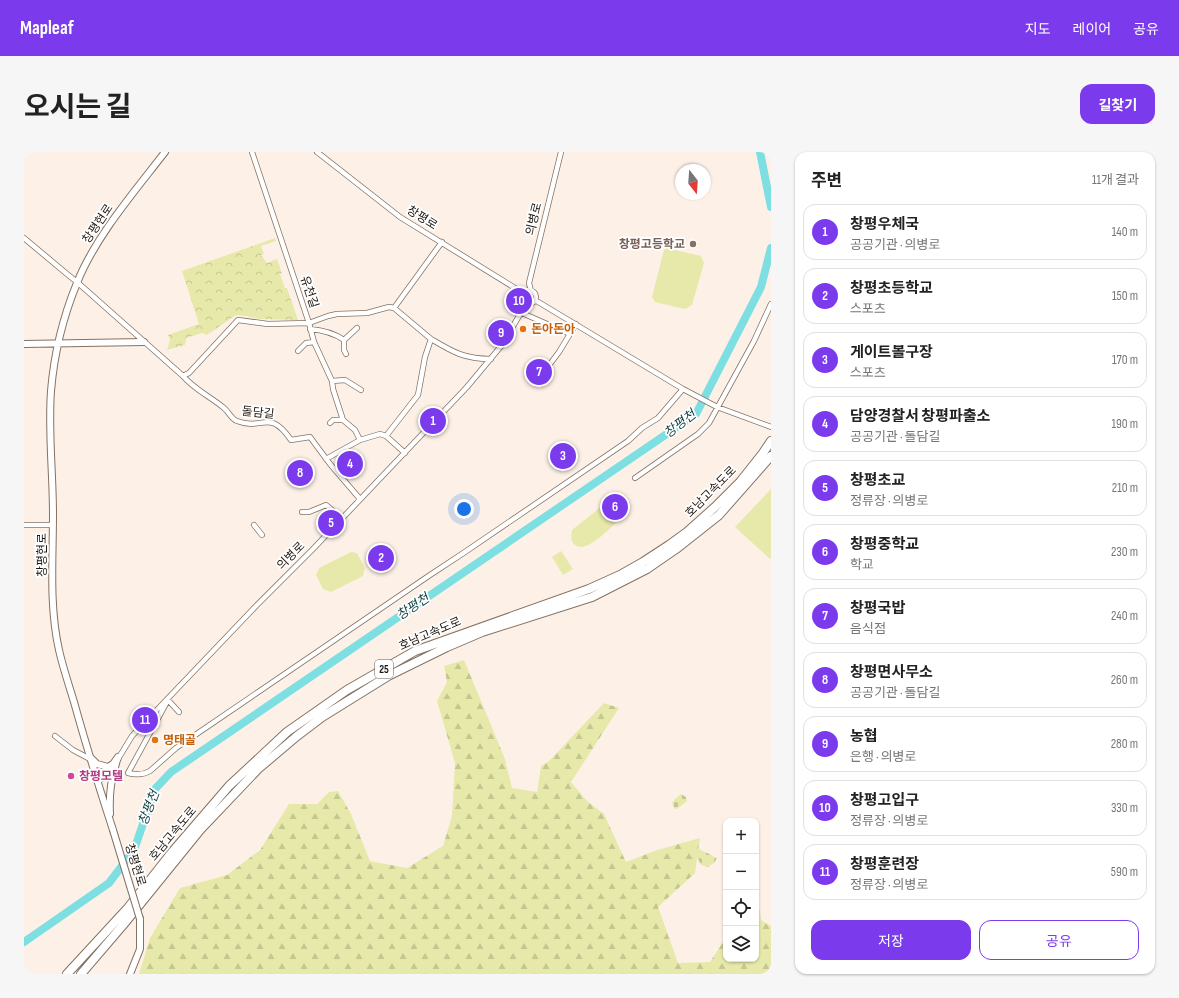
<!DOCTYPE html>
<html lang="ko">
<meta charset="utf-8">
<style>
:root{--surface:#fff;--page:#f6f6f6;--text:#222;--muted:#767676;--line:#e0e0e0;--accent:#7c3aed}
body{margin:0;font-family:"Sofia Sans Condensed","Noto Sans KR",sans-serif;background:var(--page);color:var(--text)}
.controls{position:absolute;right:12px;bottom:12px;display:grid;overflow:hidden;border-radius:8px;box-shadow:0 1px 3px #0004}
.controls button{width:36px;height:36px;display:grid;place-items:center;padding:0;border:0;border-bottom:1px solid var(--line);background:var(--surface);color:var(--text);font:20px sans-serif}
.compass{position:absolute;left:651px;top:12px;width:36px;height:36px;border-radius:50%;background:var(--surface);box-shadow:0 1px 3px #0004;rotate:163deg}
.you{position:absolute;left:440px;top:357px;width:14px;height:14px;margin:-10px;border:3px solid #fff;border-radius:50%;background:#1a73e8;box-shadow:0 0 0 6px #1a73e833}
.badge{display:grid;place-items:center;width:26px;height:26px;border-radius:50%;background:var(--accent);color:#fff;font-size:13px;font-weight:700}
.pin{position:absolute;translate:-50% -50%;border:2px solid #fff;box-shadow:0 1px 4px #0006}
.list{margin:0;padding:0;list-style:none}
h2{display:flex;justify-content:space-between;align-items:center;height:52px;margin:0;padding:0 16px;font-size:17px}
h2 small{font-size:13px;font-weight:400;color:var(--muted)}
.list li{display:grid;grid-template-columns:26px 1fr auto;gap:12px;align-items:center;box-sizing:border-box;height:56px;margin:0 8px 8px;padding:0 8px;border:1px solid var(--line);border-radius:12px}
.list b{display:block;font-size:15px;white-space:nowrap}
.list p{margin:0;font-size:13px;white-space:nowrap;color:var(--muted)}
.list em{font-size:13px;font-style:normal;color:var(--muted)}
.actions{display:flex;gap:8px;padding:12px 16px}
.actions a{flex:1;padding:9px 0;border:1px solid var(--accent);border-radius:12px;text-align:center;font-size:14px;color:var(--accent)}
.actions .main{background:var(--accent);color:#fff}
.icon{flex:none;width:22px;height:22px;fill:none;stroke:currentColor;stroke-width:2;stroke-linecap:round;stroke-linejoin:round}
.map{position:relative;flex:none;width:747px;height:822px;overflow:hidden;border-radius:12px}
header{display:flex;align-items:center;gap:24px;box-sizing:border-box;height:56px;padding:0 20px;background:var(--accent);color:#fff}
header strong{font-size:19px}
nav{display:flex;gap:22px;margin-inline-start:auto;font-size:14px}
.intro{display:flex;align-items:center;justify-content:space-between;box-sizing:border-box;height:96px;padding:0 24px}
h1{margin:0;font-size:28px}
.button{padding:10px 18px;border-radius:12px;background:var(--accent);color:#fff;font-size:14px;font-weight:700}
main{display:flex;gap:24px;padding:0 24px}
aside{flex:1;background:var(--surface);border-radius:12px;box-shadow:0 1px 3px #0004}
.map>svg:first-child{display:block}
.forest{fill:url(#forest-firs)}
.cemetery{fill:url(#cemetery-stones)}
.park{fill:url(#park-crowns)}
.garden{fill:#e6e9a9}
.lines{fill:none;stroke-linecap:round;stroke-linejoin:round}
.river{stroke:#7edfe2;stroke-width:8}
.street-casing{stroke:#847263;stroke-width:6}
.secondary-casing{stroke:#847263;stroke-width:8}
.highway-casing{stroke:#847263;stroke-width:10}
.street{stroke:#fff;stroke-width:4.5}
.secondary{stroke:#fff;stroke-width:6}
.highway{stroke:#fff;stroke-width:8}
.secondary-bridge-casing{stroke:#847263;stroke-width:8;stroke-linecap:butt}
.secondary-bridge{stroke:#fff;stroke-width:6}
.education-dot{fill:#8d6e63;stroke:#fff;stroke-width:1.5}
.food-dot{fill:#e8710a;stroke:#fff;stroke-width:1.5}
.hotel-dot{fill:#d1479c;stroke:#fff;stroke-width:1.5}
.labels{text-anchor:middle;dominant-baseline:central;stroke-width:3.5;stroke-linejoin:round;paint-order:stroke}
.shield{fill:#fff;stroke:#625d58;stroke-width:1}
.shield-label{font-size:11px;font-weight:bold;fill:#1e1711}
.street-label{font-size:12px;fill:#1e1711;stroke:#fff}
.education-label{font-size:12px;font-weight:bold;fill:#785e54;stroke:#fff;text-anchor:end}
.food-label{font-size:12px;font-weight:bold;fill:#c56008;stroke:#fff;text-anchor:start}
.hotel-label{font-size:12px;font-weight:bold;fill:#b23c85;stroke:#fff;text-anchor:start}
.water-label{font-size:13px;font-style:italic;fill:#103f40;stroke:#fff}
</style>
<header>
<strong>Mapleaf</strong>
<nav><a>지도</a><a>레이어</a><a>공유</a></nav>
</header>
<div class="intro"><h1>오시는 길</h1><a class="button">길찾기</a></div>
<main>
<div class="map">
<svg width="747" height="822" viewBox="0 0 747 822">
<defs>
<pattern id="forest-firs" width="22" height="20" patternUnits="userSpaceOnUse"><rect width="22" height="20" fill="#e6e9a9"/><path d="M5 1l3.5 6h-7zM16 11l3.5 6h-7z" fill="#c5c790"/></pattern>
<pattern id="cemetery-stones" width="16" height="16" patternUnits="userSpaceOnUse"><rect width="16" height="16" fill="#e6e9a9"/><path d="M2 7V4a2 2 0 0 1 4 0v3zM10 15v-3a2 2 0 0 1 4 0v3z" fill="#c5c790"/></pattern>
<pattern id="park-crowns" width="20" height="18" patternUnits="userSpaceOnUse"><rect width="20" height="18" fill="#e6e9a9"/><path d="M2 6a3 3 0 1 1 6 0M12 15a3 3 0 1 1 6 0" fill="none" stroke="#c5c790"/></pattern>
</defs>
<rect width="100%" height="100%" fill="#fdf1e7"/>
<path class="forest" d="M 440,508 L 481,607 L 488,636 L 513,640 L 517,614 L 525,609 L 580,551 L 595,556 L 547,630 L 563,649 L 580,662 L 602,710 L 633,698 L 676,686 L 671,721 L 634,755 L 654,811 L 686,810 L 699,790 L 699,751 L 702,749 L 702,807 L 732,807 L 732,753 L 736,759 L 737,768 L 747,774 L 747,822 L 115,822 L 126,786 L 156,736 L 203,723 L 236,698 L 265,652 L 293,652 L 305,640 L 314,639 L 327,662 L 346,709 L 383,716 L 419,694 L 428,664 L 431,611 L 413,549 L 423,530 L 420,514 Z"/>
<path class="cemetery" d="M 657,642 L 662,645 L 663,649 L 653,657 L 650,656 L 648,651 L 651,647 Z
M 673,696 L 693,706 L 690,711 L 684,715 L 677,713 L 672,703 Z"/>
<path class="park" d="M 251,86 L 252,89 L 237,94 L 240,102 L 237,103 L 243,111 L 253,107 L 258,121 L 256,122 L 261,136 L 263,136 L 274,168 L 236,167 L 222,164 L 212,163 L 183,183 L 178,181 L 162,186 L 161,193 L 143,198 L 146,188 L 144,183 L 175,172 L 158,119 Z"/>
<path class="garden" d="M 643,96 L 677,104 L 680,111 L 668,153 L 661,157 L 631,150 L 628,145 L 640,98 Z
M 747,337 L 747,406 L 746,407 L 711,375 Z
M 583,353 L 589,355 L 593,362 L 593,370 C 584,377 563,402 551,393 C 546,389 547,384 548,378 L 578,354 Z
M 537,399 L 549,417 L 539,423 L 528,405 Z
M 327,400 L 333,401 L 341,416 L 339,424 L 307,440 L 299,437 L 292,423 L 295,416 Z"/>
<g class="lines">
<path class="river" d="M 736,0 L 747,55
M 0,790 L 85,731 L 110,698 L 131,637 L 147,620 L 672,262 L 737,135 L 747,96"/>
<defs>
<path id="street" d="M 228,0 L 285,171 L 304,164 L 313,162 L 343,161 L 365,155 L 370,156 L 418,90
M 293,0 L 376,65 L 499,141
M 0,86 L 43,122 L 53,130 L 159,224 C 171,238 187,245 200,256 C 205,260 207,267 213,269 C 239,279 245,256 267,288 L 286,285 L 306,312 L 336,347
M498 145a7 7 0 1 1 14 0a7 7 0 1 1-14 0Z
M 507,139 L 505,131 L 537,0
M 511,148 L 659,237 L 693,255 L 747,275
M 370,156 L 407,187
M 498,161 L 546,182
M 286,177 C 298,178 310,181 320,188 L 320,198 L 322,202
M 320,188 L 333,176
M 274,199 L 282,191 L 290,190
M 159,224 L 165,221 L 214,168 L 244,172 L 285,171 L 290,190 L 308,229 L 321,228 L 337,238
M 514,228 L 535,200 L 552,172
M 308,229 L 309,237 L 319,268 L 331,278 L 336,288 L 356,282 L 362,284 L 381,301
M 306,271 L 309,268 L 319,268
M 362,284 L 394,243 L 401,205 L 407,187 C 429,200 440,207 467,207
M 302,307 L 336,288
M 611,326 L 674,282 L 685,271 L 730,189 L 747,152
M 278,360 L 285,360 L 302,353 L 318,366
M 0,373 L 29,373
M 230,373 L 238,383
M 155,560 L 144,548 L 104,621 C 112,623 119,623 126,619 L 152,596 L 406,423 L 438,402 L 604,289 L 618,276 L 634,266 L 659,237
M 31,584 L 49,598 L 66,607
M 94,607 L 108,584 L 232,454 L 289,397 L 443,235 L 478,193 L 502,152
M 73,630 L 84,623 L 89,615"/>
<path id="secondary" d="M 0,192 L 120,190
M 67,606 L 73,612 L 84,615 L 89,612 L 94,605 C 87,626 85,641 86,662
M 89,678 C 75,635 62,593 50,550 C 45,533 39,516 35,498 C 25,454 29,407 29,362 C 29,321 24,279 27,239 C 30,203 39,165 53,131 C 71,85 111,39 141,0
M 106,822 L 116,797 L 116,767"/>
<path id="highway" d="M 43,822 L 103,757 L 149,699 L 205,634 L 263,580 L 323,538 L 391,499 L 565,437 L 596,423 L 619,410 L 645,393 L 663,380 L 691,355 L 716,330 L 739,301 L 747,289
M 57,822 L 99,773 L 176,678 L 234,617 L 273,584 L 298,565 L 364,524 L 423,495 L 458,480 L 568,445 L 623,417 L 652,397 L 695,363 L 747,304"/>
</defs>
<use href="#street" class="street-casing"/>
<use href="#secondary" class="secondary-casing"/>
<use href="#highway" class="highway-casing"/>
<use href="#street" class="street"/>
<use href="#secondary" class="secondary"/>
<use href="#highway" class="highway"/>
<defs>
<path id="secondary-bridge" d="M 89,678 L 116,767"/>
</defs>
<use href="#secondary-bridge" class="secondary-bridge-casing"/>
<use href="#secondary-bridge" class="secondary-bridge"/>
</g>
<circle class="education-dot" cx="669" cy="92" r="4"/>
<g class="food-dot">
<circle cx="499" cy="177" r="4"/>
<circle cx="131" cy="588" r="4"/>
</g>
<circle class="hotel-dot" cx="47" cy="624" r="4"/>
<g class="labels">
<rect class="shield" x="351" y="508" width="18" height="18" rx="3"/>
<g class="shield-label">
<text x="360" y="517">25</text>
</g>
<g class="street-label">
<text transform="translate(398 66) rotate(32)">창평로</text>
<text transform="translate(510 67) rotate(-76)">의병로</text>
<text transform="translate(74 72) rotate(-56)">창평현로</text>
<text transform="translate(285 140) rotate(72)">유천길</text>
<text transform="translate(234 261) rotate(6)">돌담길</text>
<text transform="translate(687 340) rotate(-45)">호남고속도로</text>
<text transform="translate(18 403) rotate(-90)">창평현로</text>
<text transform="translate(267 404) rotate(-45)">의병로</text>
<text transform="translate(406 482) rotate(-23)">호남고속도로</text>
<text transform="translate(149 682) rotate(-50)">호남고속도로</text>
<text transform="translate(111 713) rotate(73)">창평현로</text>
</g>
<g class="education-label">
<text x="661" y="92">창평고등학교</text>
</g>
<g class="food-label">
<text x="507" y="177">돈아돈아</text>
<text x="139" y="588">명태골</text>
</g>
<g class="hotel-label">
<text x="55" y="624">창평모텔</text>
</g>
<g class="water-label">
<text transform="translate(656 272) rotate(-38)">창평천</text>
<text transform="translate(389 455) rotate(-34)">창평천</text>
<text transform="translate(125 656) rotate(-69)">창평천</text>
</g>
</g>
</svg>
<div class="controls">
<button>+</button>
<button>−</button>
<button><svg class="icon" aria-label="locate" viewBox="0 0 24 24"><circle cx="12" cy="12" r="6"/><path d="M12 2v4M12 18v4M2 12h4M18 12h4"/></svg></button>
<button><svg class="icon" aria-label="layers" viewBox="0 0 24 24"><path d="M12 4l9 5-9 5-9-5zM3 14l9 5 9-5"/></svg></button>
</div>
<svg class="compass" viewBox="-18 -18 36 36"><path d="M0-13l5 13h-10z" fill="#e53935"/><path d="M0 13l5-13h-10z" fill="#767676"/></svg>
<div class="you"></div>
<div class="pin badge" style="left:409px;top:269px">1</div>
<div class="pin badge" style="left:357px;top:406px">2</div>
<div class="pin badge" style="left:539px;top:304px">3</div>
<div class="pin badge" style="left:326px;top:312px">4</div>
<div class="pin badge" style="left:307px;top:371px">5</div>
<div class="pin badge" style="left:591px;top:355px">6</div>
<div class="pin badge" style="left:515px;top:220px">7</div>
<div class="pin badge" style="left:276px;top:321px">8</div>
<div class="pin badge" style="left:477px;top:181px">9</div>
<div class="pin badge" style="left:495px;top:149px">10</div>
<div class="pin badge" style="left:121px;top:568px">11</div>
</div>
<aside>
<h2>주변<small>11개 결과</small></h2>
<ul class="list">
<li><span class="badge">1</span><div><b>창평우체국</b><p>공공기관 · 의병로</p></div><em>140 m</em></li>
<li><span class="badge">2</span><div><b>창평초등학교</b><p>스포츠</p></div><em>150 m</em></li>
<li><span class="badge">3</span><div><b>게이트볼구장</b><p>스포츠</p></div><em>170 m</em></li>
<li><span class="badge">4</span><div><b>담양경찰서 창평파출소</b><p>공공기관 · 돌담길</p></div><em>190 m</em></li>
<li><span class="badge">5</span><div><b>창평초교</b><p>정류장 · 의병로</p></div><em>210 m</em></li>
<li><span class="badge">6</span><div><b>창평중학교</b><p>학교</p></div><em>230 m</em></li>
<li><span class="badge">7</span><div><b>창평국밥</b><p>음식점</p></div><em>240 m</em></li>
<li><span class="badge">8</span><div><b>창평면사무소</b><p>공공기관 · 돌담길</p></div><em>260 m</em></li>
<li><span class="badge">9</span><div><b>농협</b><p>은행 · 의병로</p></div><em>280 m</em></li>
<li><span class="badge">10</span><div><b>창평고입구</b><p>정류장 · 의병로</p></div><em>330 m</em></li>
<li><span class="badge">11</span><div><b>창평훈련장</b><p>정류장 · 의병로</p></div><em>590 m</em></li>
</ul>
<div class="actions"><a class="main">저장</a><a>공유</a></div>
</aside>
</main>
